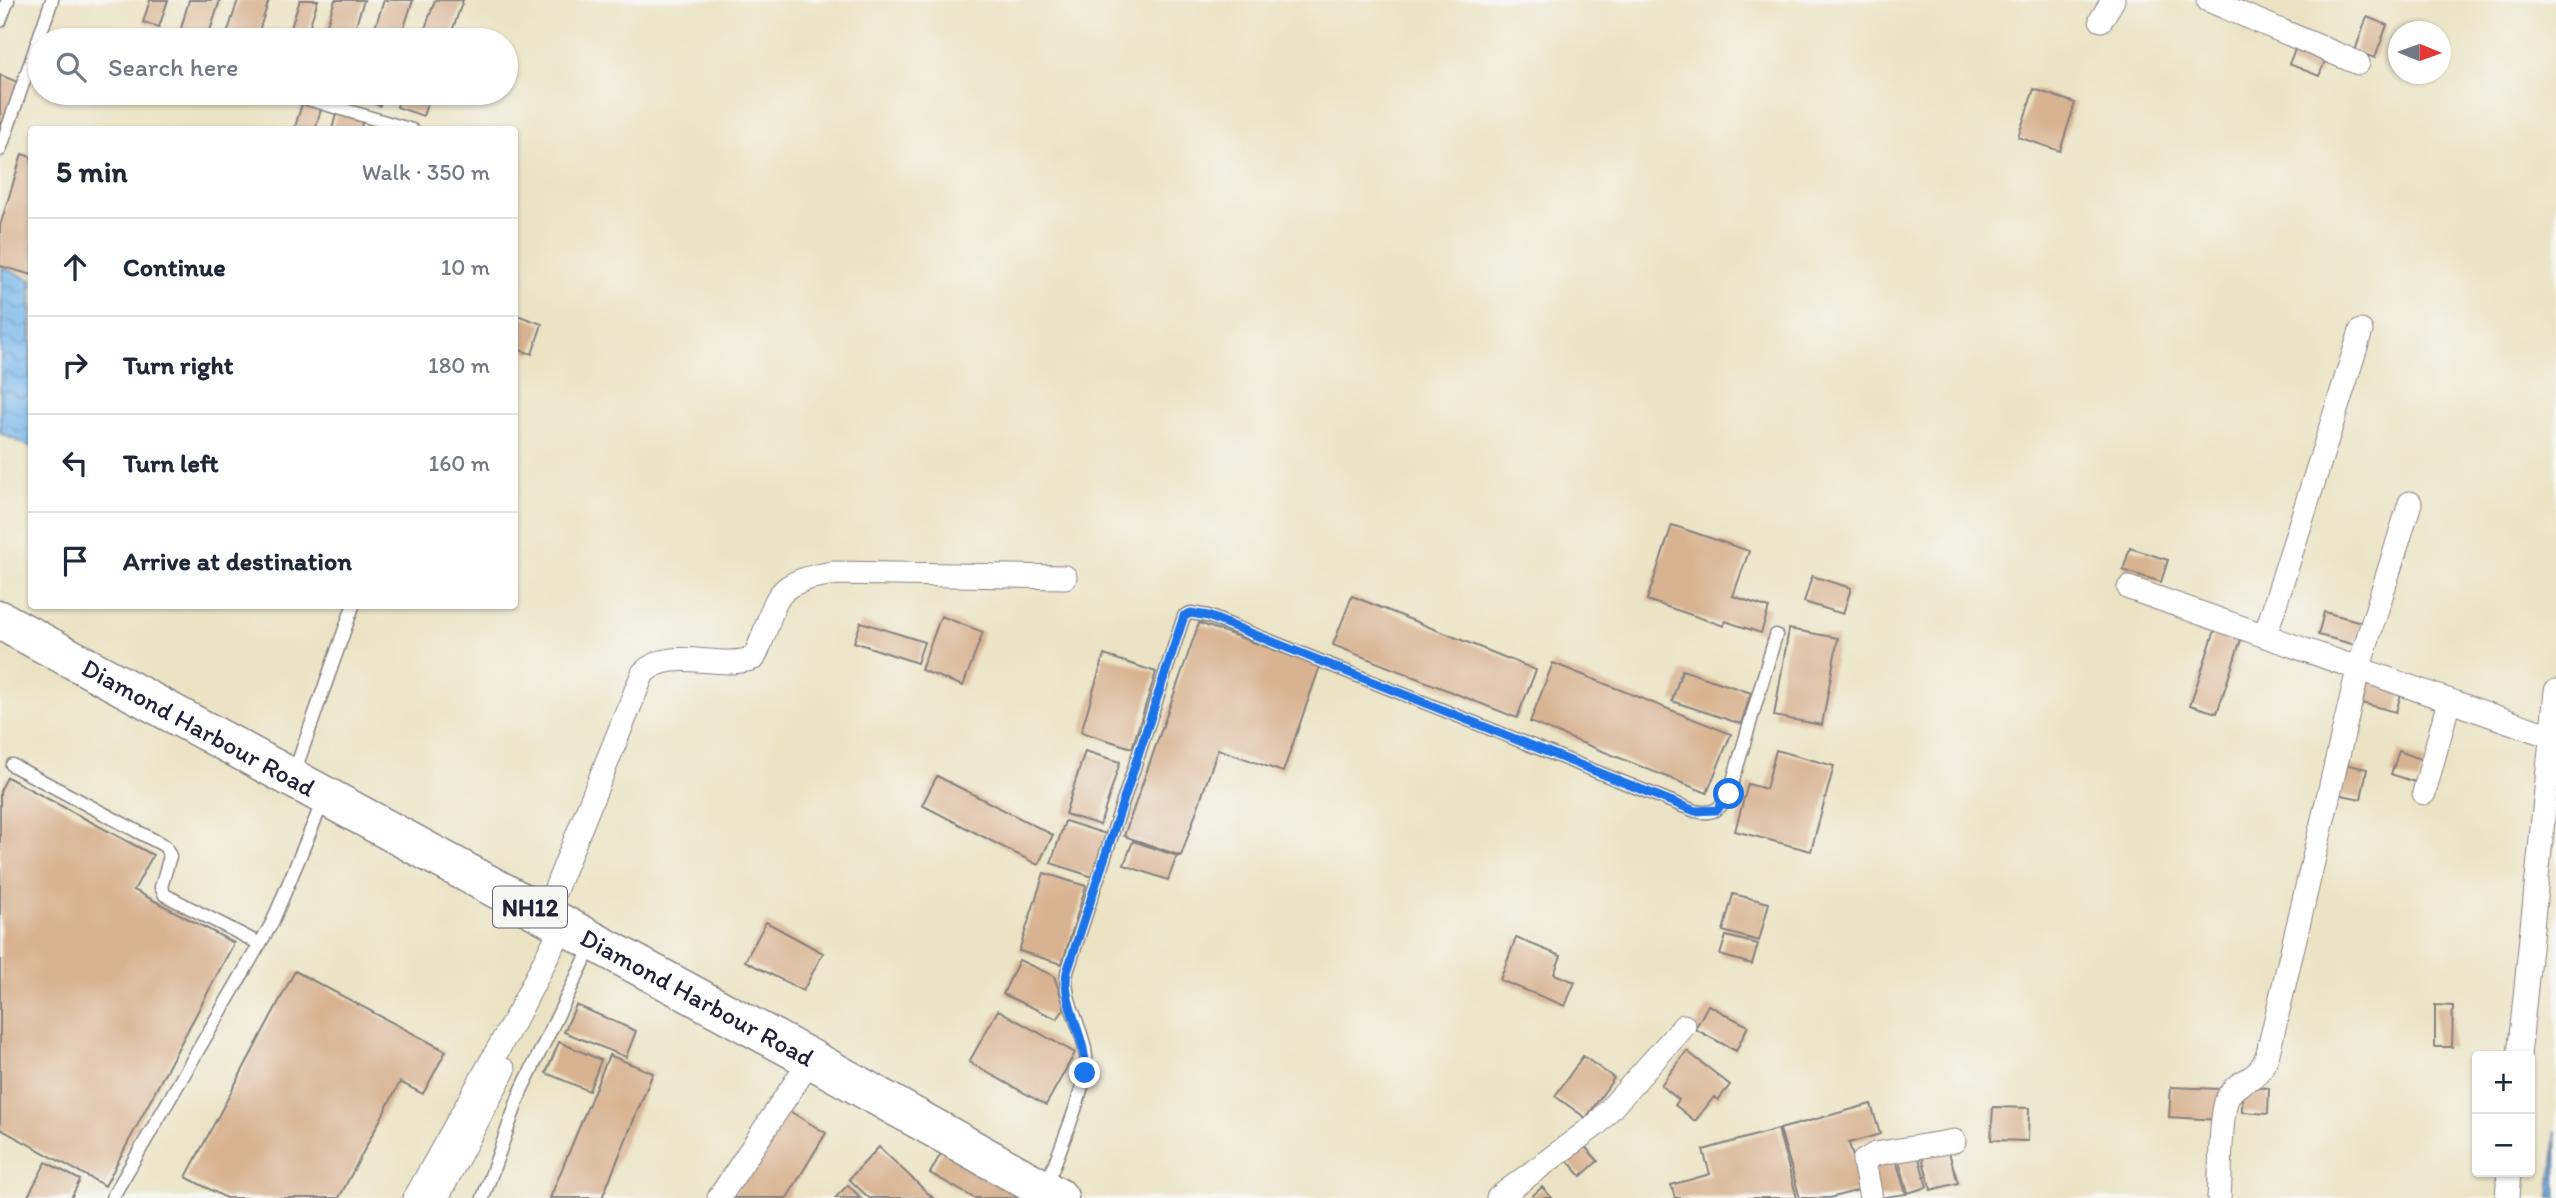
<!DOCTYPE html>
<meta charset="utf-8">
<style>
:root{--surface:#fff;--page:#f2f2f3;--text:#1f2937;--muted:#747a83;--line:#e0e1e3}
body{margin:0;font-family:Itim,sans-serif;background:var(--page);color:var(--text)}
.controls{position:absolute;right:21px;bottom:21px;display:grid;overflow:hidden;border-radius:7px;box-shadow:0 2px 5px #0004}
.controls button{width:63px;height:63px;display:grid;place-items:center;padding:0;border:0;border-bottom:2px solid var(--line);background:var(--surface);color:var(--text);font:35px sans-serif}
.compass{position:absolute;left:2388px;top:21px;width:63px;height:63px;border-radius:50%;background:var(--surface);box-shadow:0 2px 5px #0004;rotate:91deg}
.stop{position:absolute;width:21px;height:21px;margin:-16px;border:5px solid #1a73e8;border-radius:50%;background:#fff}
.stop.end{background:#1a73e8;border-color:#fff;box-shadow:0 2px 7px #0008}
.list{margin:0;padding:0;list-style:none}
h2{display:flex;justify-content:space-between;align-items:center;height:91px;margin:0;padding:0 28px;font-size:30px}
h2 small{font-size:23px;font-weight:400;color:var(--muted)}
.list li{display:grid;grid-template-columns:46px 1fr auto;gap:21px;align-items:center;box-sizing:border-box;height:98px;padding:0 28px;border-top:2px solid var(--line)}
.list b{display:block;font-size:26px;white-space:nowrap}
.list em{font-size:23px;font-style:normal;color:var(--muted)}
.icon{flex:none;width:38px;height:38px;fill:none;stroke:currentColor;stroke-width:2;stroke-linecap:round;stroke-linejoin:round}
.map{position:relative;flex:none;width:2556px;height:1198px;overflow:hidden}
.search{position:absolute;background:var(--surface);box-shadow:0 2px 5px #0004;left:28px;top:28px;width:490px;height:77px;display:flex;align-items:center;gap:18px;box-sizing:border-box;padding:0 24px;border-radius:38px;color:var(--muted);font-size:26px}
.panel{position:absolute;background:var(--surface);box-shadow:0 2px 5px #0004;left:28px;top:126px;width:490px;height:483px;border-radius:7px}
.map>svg:first-child{display:block}
.water{fill:url(#water-waves);stroke:#4d6c93;stroke-width:2}
.building{fill:#d8b392}
.lines{fill:none;stroke-linecap:round;stroke-linejoin:round}
.service-casing{stroke:#868280;stroke-width:15}
.minor-casing{stroke:#868280;stroke-width:25}
.trunk-casing{stroke:#868280;stroke-width:41}
.service{stroke:#fff;stroke-width:12}
.minor{stroke:#fff;stroke-width:23}
.trunk{stroke:#fff;stroke-width:38}
.route{stroke:#1a73e8;stroke-width:9}
.labels{text-anchor:middle;dominant-baseline:central;stroke-width:7;stroke-linejoin:round;paint-order:stroke}
.shield{fill:#f6f6f2;stroke:#626272;stroke-width:2}
.shield-label{font-size:24px;font-weight:bold;fill:#22223b}
.street-label{font-size:26px;fill:#22223b;stroke:#f6f6f2}
</style>
<div class="map">
<svg width="2556" height="1198" viewBox="0 0 2556 1198">
<defs>
<pattern id="water-waves" width="16" height="10" patternUnits="userSpaceOnUse" patternTransform="scale(1.75)"><rect width="16" height="10" fill="#78b7eb"/><path d="M0 5q4-4 8 0t8 0" fill="none" stroke="#6294c0"/></pattern>
</defs>
<rect width="100%" height="100%" fill="#f6f6f2"/>
<filter id="ink" filterUnits="userSpaceOnUse"><feTurbulence type="fractalNoise" baseFrequency=".0143" numOctaves="2"/><feDisplacementMap in="SourceGraphic" scale="14" xChannelSelector="R" yChannelSelector="G"/><feConvolveMatrix kernelMatrix="1 2 1 2 8 2 1 2 1" color-interpolation-filters="sRGB"/></filter>
<filter id="wash" filterUnits="userSpaceOnUse"><feTurbulence type="fractalNoise" baseFrequency=".00686" numOctaves="4" result="noise"/><feDisplacementMap in="SourceGraphic" scale="28" xChannelSelector="R" yChannelSelector="G"/><feGaussianBlur stdDeviation="1.57" result="paint"/><feColorMatrix in="noise" values="0 0 0 0 0 0 0 0 0 0 0 0 0 0 0 0 0 1.4 0 .05"/><feComposite in="paint" operator="in"/></filter>
<g filter="url(#wash)">
<rect width="100%" height="100%" fill="#ebe3c4"/>
<path class="water" d="M 2,267 L 31,280 L 31,447 L 0,433 Z
M 2556,1131 L 2556,1198 L 2550,1198 Z"/>
<g id="blocks">
<path class="building" d="M 150,0 L 168,0 L 159,27 L 143,22 Z
M 189,0 L 220,0 L 207,40 L 178,39 Z
M 238,0 L 269,0 L 256,40 L 225,40 Z
M 300,0 L 318,0 L 305,40 L 287,40 Z
M 335,0 L 364,0 L 351,40 L 322,40 Z
M 384,0 L 413,0 L 400,40 L 371,40 Z
M 435,0 L 463,0 L 449,40 L 421,40 Z
M 2367,17 L 2387,25 L 2375,58 L 2355,51 Z
M 2299,39 L 2329,51 L 2319,76 L 2289,64 Z
M 0,75 L 20,83 L 0,134 Z
M 2034,89 L 2075,103 L 2060,151 L 2018,137 Z
M 355,93 L 384,93 L 380,106 L 353,97 Z
M 402,93 L 431,93 L 423,116 L 397,107 Z
M 303,101 L 322,106 L 315,130 L 294,130 Z
M 337,110 L 364,117 L 360,130 L 332,130 Z
M 22,154 L 32,157 L 32,275 L 0,266 L 0,226 Z
M 514,314 L 542,324 L 532,354 L 514,348 Z
M 1672,525 L 1749,551 L 1733,596 L 1769,608 L 1761,633 L 1725,621 L 1724,626 L 1647,600 Z
M 2130,548 L 2168,560 L 2161,582 L 2123,570 Z
M 1812,576 L 1851,588 L 1843,614 L 1804,602 Z
M 1352,596 L 1536,670 L 1517,718 L 1333,645 Z
M 2324,612 L 2362,622 L 2356,645 L 2318,635 Z
M 941,616 L 983,632 L 963,686 L 921,670 Z
M 861,622 L 924,642 L 917,663 L 854,642 Z
M 1199,623 L 1320,666 L 1283,772 L 1218,749 L 1181,856 L 1124,836 Z
M 2216,627 L 2242,636 L 2217,713 L 2190,705 Z
M 1789,629 L 1838,638 L 1822,725 L 1774,716 Z
M 1104,655 L 1156,672 L 1132,748 L 1081,732 Z
M 1553,663 L 1731,734 L 1707,793 L 1530,722 Z
M 1682,670 L 1751,693 L 1741,724 L 1672,701 Z
M 2368,678 L 2403,687 L 2396,712 L 2362,703 Z
M 1776,750 L 1834,766 L 1811,851 L 1735,831 L 1748,784 L 1766,789 Z
M 1085,751 L 1120,762 L 1100,825 L 1065,814 Z
M 2399,751 L 2426,761 L 2418,783 L 2391,774 Z
M 2344,764 L 2367,769 L 2361,799 L 2337,794 Z
M 937,776 L 1053,835 L 1038,865 L 922,805 Z
M 7,777 L 153,855 L 134,890 L 234,943 L 105,1186 L 0,1129 L 0,791 Z
M 1065,821 L 1106,834 L 1093,877 L 1051,863 Z
M 1133,841 L 1177,856 L 1168,880 L 1124,865 Z
M 1044,873 L 1086,886 L 1062,964 L 1019,951 Z
M 1733,894 L 1769,903 L 1759,941 L 1723,931 Z
M 766,922 L 823,953 L 803,991 L 745,961 Z
M 1726,936 L 1758,944 L 1752,964 L 1720,955 Z
M 1516,938 L 1561,956 L 1554,974 L 1575,982 L 1565,1006 L 1500,980 Z
M 1019,960 L 1054,976 L 1065,1008 L 1057,1019 L 1003,994 Z
M 295,971 L 446,1051 L 423,1094 L 400,1082 L 339,1198 L 226,1198 L 186,1177 Z
M 576,1005 L 636,1031 L 626,1057 L 564,1032 Z
M 1708,1005 L 1748,1026 L 1736,1051 L 1695,1029 Z
M 2435,1005 L 2453,1006 L 2452,1047 L 2435,1047 Z
M 998,1010 L 1075,1053 L 1046,1105 L 969,1062 Z
M 559,1042 L 601,1060 L 589,1091 L 546,1073 Z
M 1687,1051 L 1730,1085 L 1718,1100 L 1714,1097 L 1695,1121 L 1675,1105 L 1679,1100 L 1661,1085 Z
M 609,1055 L 653,1073 L 602,1198 L 550,1198 Z
M 1583,1056 L 1614,1078 L 1586,1118 L 1555,1096 Z
M 2171,1087 L 2220,1089 L 2219,1120 L 2169,1117 Z
M 2242,1087 L 2269,1088 L 2268,1114 L 2242,1112 Z
M 1871,1104 L 1880,1134 L 1849,1143 L 1862,1189 L 1830,1198 L 1800,1198 L 1780,1129 Z
M 1993,1107 L 2029,1108 L 2028,1141 L 1991,1140 Z
M 786,1109 L 826,1133 L 787,1198 L 732,1198 Z
M 1778,1129 L 1797,1198 L 1675,1198 L 1671,1185 L 1710,1174 L 1703,1150 Z
M 1582,1143 L 1598,1161 L 1581,1176 L 1565,1158 Z
M 946,1144 L 1024,1187 L 1018,1198 L 974,1198 L 930,1173 Z
M 1947,1146 L 1958,1183 L 1931,1190 L 1921,1153 Z
M 879,1147 L 933,1198 L 869,1198 L 849,1179 Z
M 1917,1151 L 1927,1187 L 1908,1193 L 1898,1157 Z
M 1895,1156 L 1906,1194 L 1879,1198 L 1869,1164 Z
M 46,1162 L 80,1180 L 71,1198 L 27,1198 Z
M 848,1185 L 861,1198 L 835,1198 Z
M 1542,1187 L 1552,1198 L 1530,1198 Z"/>
</g>
</g>
<g filter="url(#ink)">
<use href="#blocks" fill-opacity="0" stroke="#868280" stroke-width="2"/>
<g class="lines">
<defs>
<path id="service" d="M 0,21 L 8,0
M 40,38 L 59,40
M 288,93 L 412,130
M 0,150 L 52,0
M 12,765 L 165,846 L 170,856 L 161,887 L 165,895 L 260,944
M 293,776 L 353,606
M 1046,1187 C 1057,1154 1088,1088 1086,1056 C 1084,1028 1062,1001 1067,972 L 1184,616 L 1191,613 L 1208,616 L 1695,811 C 1713,815 1721,809 1729,794 L 1776,635
M 112,1198 L 272,923 L 323,801
M 483,1198 L 521,1091 L 592,945"/>
<path id="minor" d="M 2208,0 L 2358,63
M 2101,20 L 2113,0
M 2129,588 L 2550,736
M 2265,636 L 2361,331
M 2424,793 L 2449,701
M 545,915 L 643,673 C 672,645 718,671 754,658 C 780,604 764,582 835,573 L 1065,577
M 2519,1056 L 2556,691
M 415,1198 L 520,1010 L 563,925
M 437,1198 L 504,1070
M 719,1198 L 811,1059
M 1498,1198 L 1597,1124 L 1684,1026
M 1871,1198 L 1864,1161 L 1875,1154 L 1954,1141
M 2219,1198 C 2221,1177 2219,1110 2229,1095 C 2242,1075 2257,1086 2268,1053 L 2358,670 L 2410,503
M 2507,1198 L 2509,1172"/>
<g id="trunk">
<path id="s1" d="M 0,620 L 811,1059 L 1059,1198"/>
</g>
</defs>
<use href="#service" class="service-casing"/>
<use href="#minor" class="minor-casing"/>
<use href="#trunk" class="trunk-casing"/>
<use href="#service" class="service"/>
<use href="#minor" class="minor"/>
<use href="#trunk" class="trunk"/>
</g>
</g>
<g class="lines" filter="url(#ink)">
<path class="route" d="M 1085,1073 C 1088,1038 1061,1005 1067,972 L 1184,616 L 1191,613 L 1208,616 L 1695,811 L 1717,810 L 1729,794"/>
</g>
<g class="labels">
<rect class="shield" x="493" y="886.5" width="74" height="41" rx="5"/>
<g class="shield-label">
<text x="530" y="907">NH12</text>
</g>
<g class="street-label">
<text stroke="none"><textPath href="#s1" startOffset="226">Diamond Harbour Road</textPath></text>
<text stroke="none"><textPath href="#s1" startOffset="793">Diamond Harbour Road</textPath></text>
</g>
</g>
</svg>
<div class="controls">
<button>+</button>
<button>−</button>
</div>
<svg class="compass" viewBox="-18 -18 36 36"><path d="M0-13l5 13h-10z" fill="#e53935"/><path d="M0 13l5-13h-10z" fill="#747a83"/></svg>
<div class="stop" style="left:1729px;top:794px"></div>
<div class="stop end" style="left:1085px;top:1073px"></div>
<div class="search"><svg class="icon" aria-label="search" viewBox="0 0 24 24"><circle cx="10" cy="10" r="6"/><path d="M15 15l6 6"/></svg>Search here</div>
<section class="panel">
<h2>5 min<small>Walk · 350 m</small></h2>
<ul class="list">
<li><svg class="icon" aria-label="ahead" viewBox="0 0 24 24"><path d="M12 20V5M6 11l6-6 6 6"/></svg><div><b>Continue</b></div><em>10 m</em></li>
<li><svg class="icon" aria-label="right" viewBox="0 0 24 24"><path d="M7 20v-9h11M14 6l5 5-5 5"/></svg><div><b>Turn right</b></div><em>180 m</em></li>
<li><svg class="icon" aria-label="left" viewBox="0 0 24 24"><path d="M17 20v-9H6M10 6l-5 5 5 5"/></svg><div><b>Turn left</b></div><em>160 m</em></li>
<li><svg class="icon" aria-label="arrive" viewBox="0 0 24 24"><path d="M6 21V4h12l-3 4 3 4H6"/></svg><div><b>Arrive at destination</b></div></li>
</ul>
</section>
</div>
